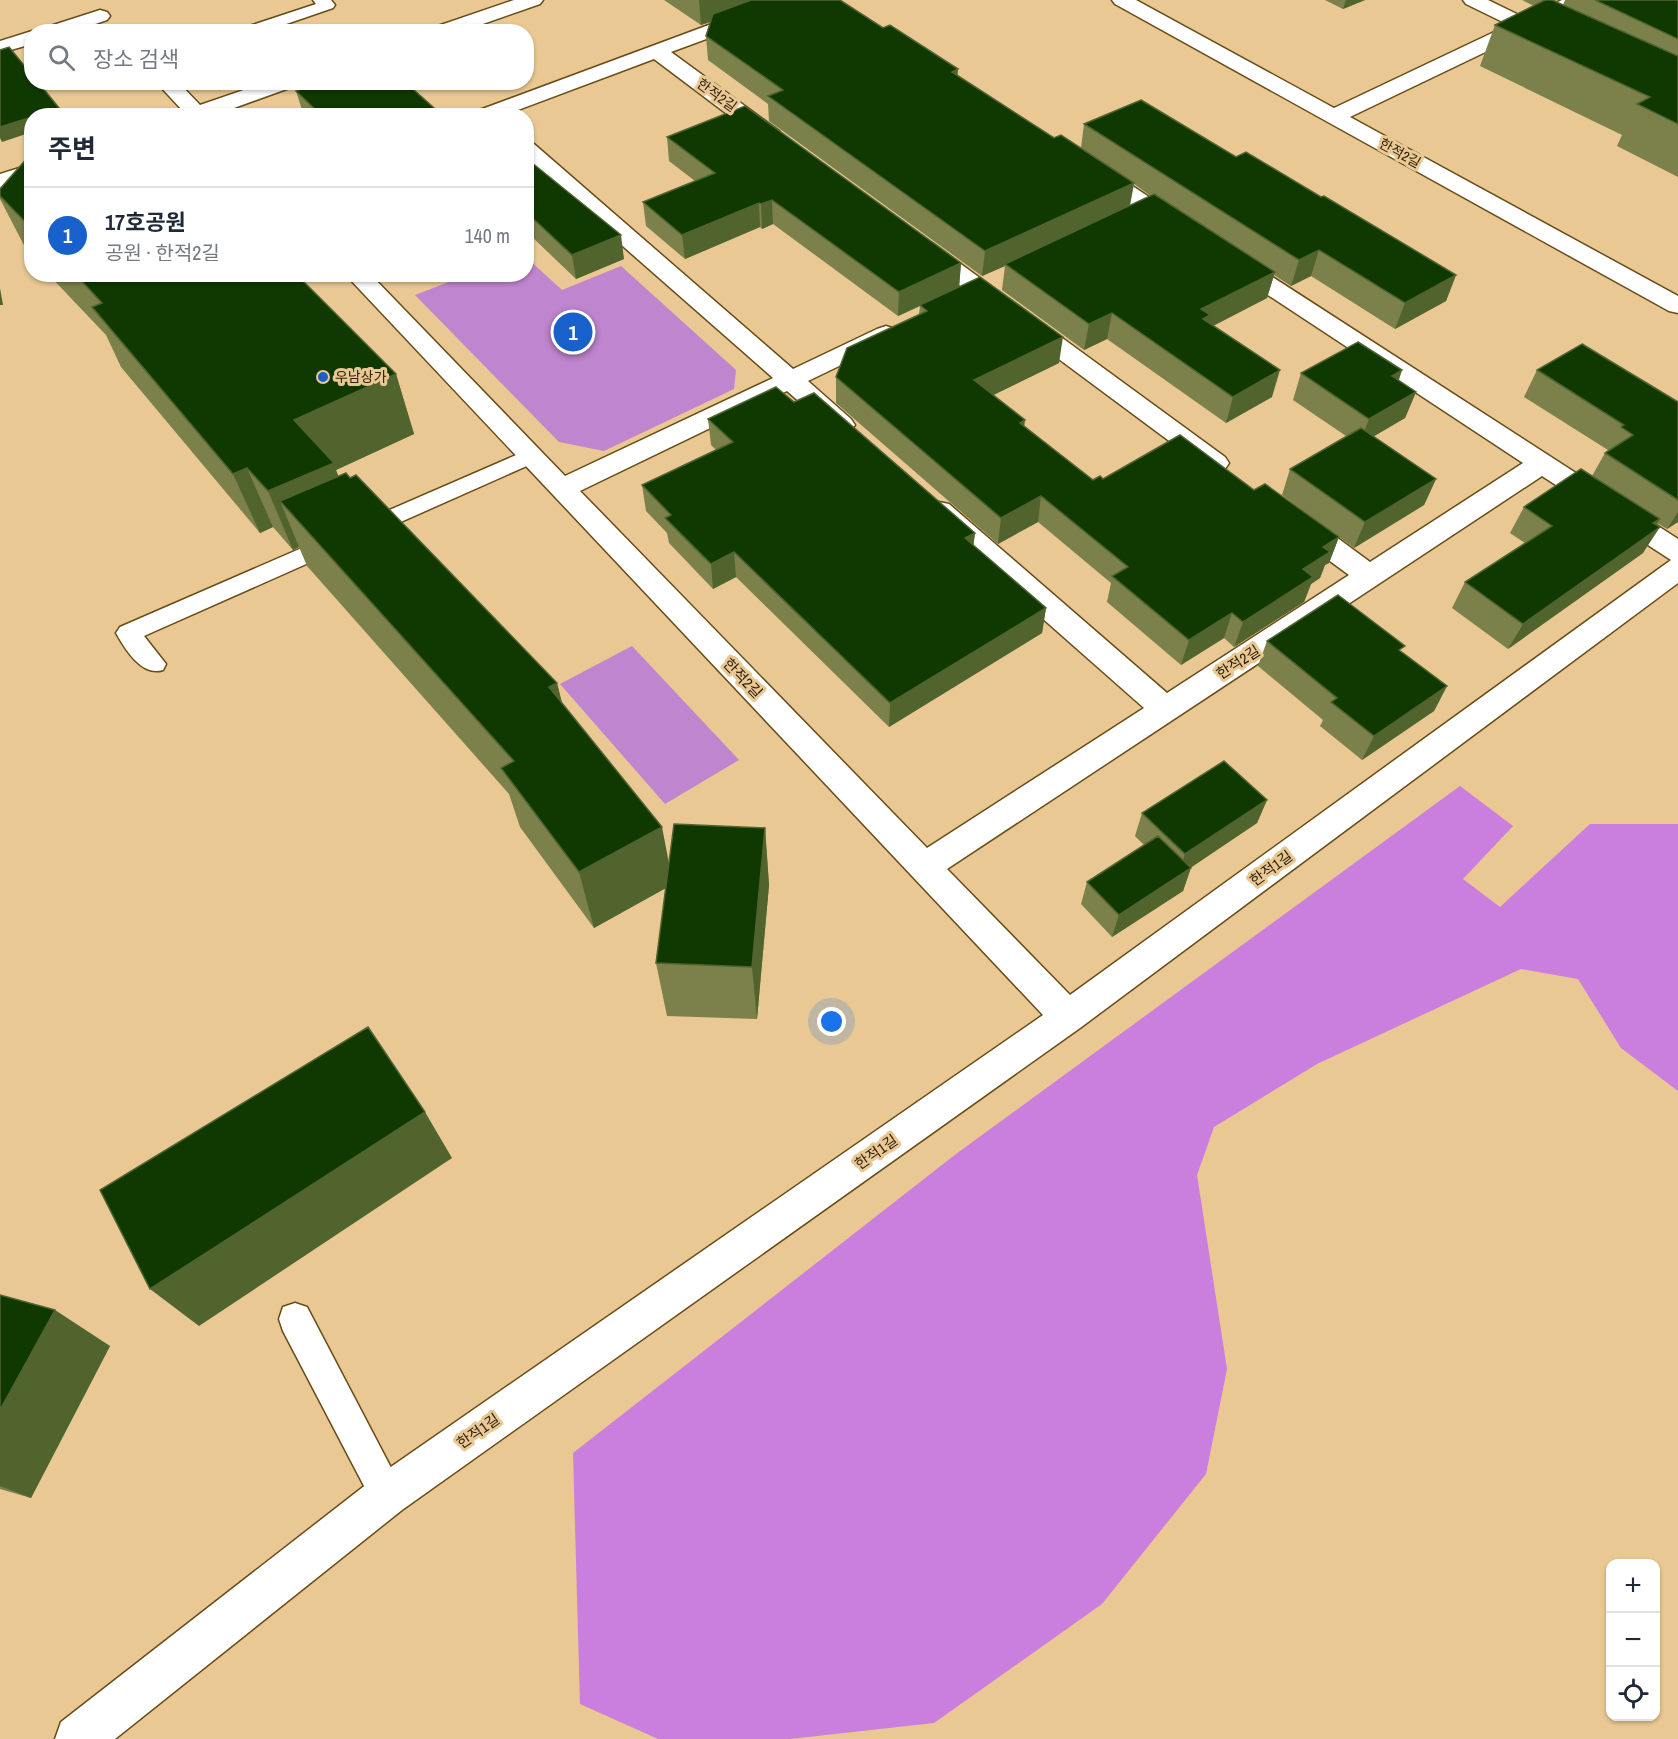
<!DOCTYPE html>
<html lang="ko">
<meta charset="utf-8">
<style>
:root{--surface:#fff;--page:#f2f2f3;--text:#1f2937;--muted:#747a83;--line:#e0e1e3;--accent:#1860cb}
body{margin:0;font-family:"Archivo Narrow","Noto Sans KR",sans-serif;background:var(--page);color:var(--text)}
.controls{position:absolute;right:18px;bottom:18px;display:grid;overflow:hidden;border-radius:12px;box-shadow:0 2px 4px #0004}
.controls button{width:54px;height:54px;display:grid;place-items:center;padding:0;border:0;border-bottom:2px solid var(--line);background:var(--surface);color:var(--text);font:30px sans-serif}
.you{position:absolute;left:832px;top:1022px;width:21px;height:21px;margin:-15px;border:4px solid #fff;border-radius:50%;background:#1a73e8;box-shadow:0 0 0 9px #1a73e833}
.badge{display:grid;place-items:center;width:39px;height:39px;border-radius:50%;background:var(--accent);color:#fff;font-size:20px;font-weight:700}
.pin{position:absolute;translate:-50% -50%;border:3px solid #fff;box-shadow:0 2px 6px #0006}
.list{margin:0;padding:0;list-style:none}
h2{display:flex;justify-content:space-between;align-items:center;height:78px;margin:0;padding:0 24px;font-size:26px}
h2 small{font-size:20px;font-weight:400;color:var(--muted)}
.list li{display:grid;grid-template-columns:39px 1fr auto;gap:18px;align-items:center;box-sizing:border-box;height:96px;padding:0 24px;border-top:2px solid var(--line)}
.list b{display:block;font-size:22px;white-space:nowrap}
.list p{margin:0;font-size:20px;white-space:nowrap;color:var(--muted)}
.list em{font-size:20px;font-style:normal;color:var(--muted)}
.icon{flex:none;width:33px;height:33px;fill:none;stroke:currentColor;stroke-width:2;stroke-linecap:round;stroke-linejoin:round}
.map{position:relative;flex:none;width:1678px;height:1739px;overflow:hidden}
.search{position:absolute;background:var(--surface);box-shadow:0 2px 4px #0004;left:24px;top:24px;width:510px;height:66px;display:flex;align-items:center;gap:15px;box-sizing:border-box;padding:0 21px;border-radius:24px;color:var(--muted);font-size:22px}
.panel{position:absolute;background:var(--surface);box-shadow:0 2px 4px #0004;left:24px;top:108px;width:510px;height:174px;border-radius:24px}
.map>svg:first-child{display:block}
.green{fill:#bf85ce}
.forest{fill:#ca7edd}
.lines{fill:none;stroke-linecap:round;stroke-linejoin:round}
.service-casing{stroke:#684c18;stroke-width:3}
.minor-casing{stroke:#684c18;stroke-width:3}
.service{fill:#fff;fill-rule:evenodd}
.minor{fill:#fff;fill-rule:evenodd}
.wall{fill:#7c804a;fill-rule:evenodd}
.shaded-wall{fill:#51642e}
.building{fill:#103902;stroke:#51642e;stroke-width:1.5}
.poi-dot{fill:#1860cb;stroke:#e9c893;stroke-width:2}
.labels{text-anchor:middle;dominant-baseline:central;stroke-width:6;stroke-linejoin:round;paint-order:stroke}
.far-street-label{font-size:14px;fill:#2e210c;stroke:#e9c893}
.far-poi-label{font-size:14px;fill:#2e210c;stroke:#e9c893;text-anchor:start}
.street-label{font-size:15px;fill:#2e210c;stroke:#e9c893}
</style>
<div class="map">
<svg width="1678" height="1739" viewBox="0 0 1678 1739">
<rect width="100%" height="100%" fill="#e9c893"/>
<path class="green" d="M 527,258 L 562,290 L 621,266 L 736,370 L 734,389 L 604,451 L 559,442 L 415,295 L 467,275 L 526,274 Z
M 632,646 L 739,760 L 665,804 L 560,684 Z"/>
<path class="forest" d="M 1460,786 L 1513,826 L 1463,879 L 1500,907 L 1590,824 L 1678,824 L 1678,1091 L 1621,1048 L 1578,979 L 1521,969 L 1317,1064 L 1214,1127 L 1197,1175 L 1227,1369 L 1206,1474 L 1102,1604 L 934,1723 L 790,1739 L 658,1739 L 580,1704 L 573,1453 L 956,1154 Z"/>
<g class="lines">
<defs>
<path id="service" d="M 313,0 L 331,0 L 335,5 L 333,8 L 263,32 L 238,32 L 240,29 L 316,4 Z
M 530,449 L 538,451 L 541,456 L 538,461 L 144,636 L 166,664 L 163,670 C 142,677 125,649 116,633 L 120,627 Z
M 295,1303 L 307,1307 L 399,1483 L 405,1495 L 399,1507 L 387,1513 L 375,1507 L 283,1331 L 279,1319 L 283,1307 Z"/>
<path id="minor" d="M 514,0 L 543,0 L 540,4 L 460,32 L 429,32 L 432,28 Z
M 776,0 L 804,0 L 801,4 L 671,52 L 779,131 L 782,136 L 779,141 L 771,142 L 763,141 L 654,59 L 502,116 L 471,116 L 474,112 Z
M 1112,0 L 1136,0 L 1334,108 L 1509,25 L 1466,4 L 1463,0 L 1488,0 L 1525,18 L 1562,0 L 1587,0 L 1584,4 L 1540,25 L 1549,32 L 1546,36 L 1539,38 L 1525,33 L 1350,117 L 1678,296 L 1678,313 L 1669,311 L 1115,4 Z
M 100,10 L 107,12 L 110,16 L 107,20 L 72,32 L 41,32 L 44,28 Z
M 32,31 L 34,32 L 32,32 L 32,44 L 0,53 L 0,41 Z
M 156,82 L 178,82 L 200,105 L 267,82 L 298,82 L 295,86 L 212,116 L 180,116 L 183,111 Z
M 526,143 L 534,144 L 793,369 L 877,329 L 886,326 L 895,329 L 898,334 L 895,339 L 808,381 L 851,419 L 855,425 L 851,431 L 842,433 L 833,431 L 787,391 L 580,491 L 927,848 L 1144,708 L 929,518 L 925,511 L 929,504 L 939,502 L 949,504 L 1167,693 L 1349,575 L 1289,531 L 1285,524 L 1289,517 L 1299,514 L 1309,517 L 1370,562 L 1523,463 L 1224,266 L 1220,261 L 1224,256 L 1232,254 L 1240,256 L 1678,539 L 1678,583 L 1080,1028 L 402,1510 L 115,1739 L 55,1739 L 61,1722 L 372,1480 L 1043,1015 L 345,274 L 370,274 L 565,476 L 773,378 L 526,161 ZM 1542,476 L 1671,560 L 1070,995 L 947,869 Z
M 32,164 L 32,178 L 0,188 L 0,174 Z
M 1094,164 L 1102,166 L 1184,220 L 1187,225 L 1184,230 L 1176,232 L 1168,230 L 1086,176 L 1083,171 L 1086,166 Z
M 924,241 L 932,243 L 1225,457 L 1229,463 L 1225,469 L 1216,472 L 1207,469 L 916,253 L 912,248 L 916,243 Z"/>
</defs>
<use href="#service" class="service-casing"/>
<use href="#minor" class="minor-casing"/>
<use href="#service" class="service"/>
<use href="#minor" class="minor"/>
</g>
<path class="wall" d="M 664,0 L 840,0 L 1054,138 L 1081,148 L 1084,124 L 1236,157 L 1321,197 L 1456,275 L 1446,301 L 1395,329 L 1311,276 L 1291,286 L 1274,275 L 1267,298 L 1213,326 L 1272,397 L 1226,423 L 1107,339 L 1084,350 L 1002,290 L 1005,266 L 982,276 L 769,121 L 768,104 L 708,60 L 706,36 L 711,22 L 701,25 ZM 1134,184 L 1151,196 L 1130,206 Z
M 1325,0 L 1365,0 L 1343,9 Z
M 1522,0 L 1557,0 L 1555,1 L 1563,5 L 1565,0 L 1678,0 L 1678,177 L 1617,146 L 1622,135 L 1480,66 L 1495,25 L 1534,6 Z
M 296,91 L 443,116 L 304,116 Z
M 667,137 L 961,263 L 959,287 L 1059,363 L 993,395 L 1024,427 L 1093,480 L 1103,479 L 1254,490 L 1339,537 L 1329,563 L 1325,565 L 1320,578 L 1311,584 L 1304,602 L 1234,647 L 1224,638 L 1181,665 L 1107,602 L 1111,583 L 1038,522 L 998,544 L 836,403 L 836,377 L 919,314 L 920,306 L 898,316 L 773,224 L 762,229 L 760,227 L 685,259 L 646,226 L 643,202 L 695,181 L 669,161 Z
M 32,156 L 32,257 L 28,253 L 0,199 L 0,189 Z
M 526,158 L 624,259 L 576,279 L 529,234 L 526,235 Z
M 48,274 L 169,274 L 172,277 L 396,374 L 414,434 L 336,470 L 338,476 L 557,683 L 562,703 L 669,864 L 765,828 L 769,885 L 757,1019 L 667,1016 L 656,963 L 666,888 L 594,928 L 520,827 L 509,794 L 307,566 L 299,547 L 293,550 L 273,527 L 260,533 L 121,367 L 106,335 Z
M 1402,370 L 1399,380 L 1416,392 L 1405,418 L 1374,436 L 1436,479 L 1424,505 L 1354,548 L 1282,495 L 1290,469 L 1346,436 L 1293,400 L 1301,373 Z
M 1537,370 L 1678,402 L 1678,522 L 1667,529 L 1657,523 L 1643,553 L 1508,649 L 1452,608 L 1465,582 L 1525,543 L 1510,533 L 1524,507 L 1592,476 L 1605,453 L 1608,450 L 1524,397 Z
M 794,402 L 975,533 L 973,546 L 1046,608 L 1042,633 L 889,727 L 736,577 L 713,589 L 669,543 L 667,533 L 646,511 L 642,485 L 716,450 L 711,445 L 708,419 Z
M 1267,641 L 1402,652 L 1447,686 L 1434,711 L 1362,760 L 1320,726 L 1323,720 L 1258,666 Z
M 1267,800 L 1257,823 L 1191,867 L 1183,891 L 1112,937 L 1081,904 L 1087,882 L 1144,845 L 1135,836 L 1142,813 Z
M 0,1295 L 110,1346 L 31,1498 L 0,1489 Z"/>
<path class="shaded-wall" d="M 699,0 L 770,0 L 701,25 Z
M 1346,0 L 1365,0 L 1343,9 Z
M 958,69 L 956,94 L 952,72 Z
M 59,108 L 62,116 L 37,116 Z
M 32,117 L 32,132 L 2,142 L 0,138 L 0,127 Z
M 1134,183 L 1129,208 L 1005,264 L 1005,266 L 982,276 L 985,251 Z
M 772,200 L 773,224 L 762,229 L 761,204 Z
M 759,203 L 760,227 L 685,259 L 682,235 Z
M 526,222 L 529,234 L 526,235 Z
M 621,235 L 624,259 L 576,279 L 572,255 Z
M 1319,250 L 1311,276 L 1291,286 L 1299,260 Z
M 961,263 L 959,288 L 898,316 L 899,292 Z
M 1275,272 L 1267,298 L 1207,329 L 1201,309 Z
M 1456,275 L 1446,301 L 1395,329 L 1405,303 Z
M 0,288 L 3,305 L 0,305 Z
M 1112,313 L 1107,339 L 1084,350 L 1089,324 Z
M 1063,337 L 1059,363 L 971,406 L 974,380 Z
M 1280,370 L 1272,397 L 1226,423 L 1233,397 Z
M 1402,370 L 1392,397 L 1392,376 Z
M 396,374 L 414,434 L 336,470 L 356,522 L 280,501 L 299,547 L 293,550 L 268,491 L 294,420 Z
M 1416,392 L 1405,418 L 1359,445 L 1369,419 Z
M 1025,420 L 1022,446 L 1020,423 Z
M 247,468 L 273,527 L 260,533 L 233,474 Z
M 1436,479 L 1424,505 L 1354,548 L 1365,522 Z
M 1041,496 L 1038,522 L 998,544 L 1001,518 Z
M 1678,512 L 1678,522 L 1667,529 Z
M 1660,519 L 1651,534 L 1660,527 L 1643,553 L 1508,649 L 1523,624 Z
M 975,533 L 972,558 L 965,538 Z
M 1339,537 L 1329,563 L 1325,565 L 1320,578 L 1311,584 L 1304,602 L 1234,647 L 1243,622 L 1303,569 L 1323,547 Z
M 734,552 L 736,577 L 713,589 L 711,564 Z
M 1046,608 L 1042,633 L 889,727 L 890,703 Z
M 1232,613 L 1224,638 L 1181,665 L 1189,640 Z
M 557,683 L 572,744 L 549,687 Z
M 1447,686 L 1434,711 L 1362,760 L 1374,736 Z
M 1267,800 L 1257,823 L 1177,877 L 1185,854 Z
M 662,827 L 673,884 L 594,928 L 579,872 Z
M 765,828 L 769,885 L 757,1019 L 752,967 Z
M 1191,868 L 1183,891 L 1112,937 L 1119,915 Z
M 425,1112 L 452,1158 L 199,1326 L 150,1289 Z
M 55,1310 L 110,1346 L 31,1498 L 0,1486 L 0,1410 Z"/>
<path class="building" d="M 751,0 L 840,0 L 883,28 L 890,25 L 958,69 L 952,72 L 1054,138 L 1061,135 L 1134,183 L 985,251 L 768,96 L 783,90 L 706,36 L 713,14 Z
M 1545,0 L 1552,0 L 1678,56 L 1678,124 L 1637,104 L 1650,97 L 1495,25 Z
M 1595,0 L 1678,0 L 1678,39 Z
M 9,47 L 32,75 L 32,82 L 38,82 L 59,108 L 37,116 L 32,116 L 32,117 L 0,127 L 0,50 Z
M 321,82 L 405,82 L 443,116 L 322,116 L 296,91 Z
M 1141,100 L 1236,157 L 1246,152 L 1321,197 L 1324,196 L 1456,275 L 1405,303 L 1319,250 L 1299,260 L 1084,124 Z
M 745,106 L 961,263 L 899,292 L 772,200 L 761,204 L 759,203 L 682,235 L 643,202 L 715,173 L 667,137 Z
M 29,156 L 32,156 L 32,229 L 0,196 L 0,189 Z
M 526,158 L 621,235 L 572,255 L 526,212 Z
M 1154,194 L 1275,272 L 1201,309 L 1210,315 L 1203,319 L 1280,370 L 1233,397 L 1112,313 L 1089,324 L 1005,264 Z
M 75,274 L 169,274 L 172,277 L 177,274 L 296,274 L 396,374 L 294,420 L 334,463 L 268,491 L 247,468 L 233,474 L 92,307 L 102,303 Z
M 980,277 L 1063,337 L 974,380 L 1025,420 L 1020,423 L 1093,480 L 1100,476 L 1103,479 L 1180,435 L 1254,490 L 1265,484 L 1339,537 L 1323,547 L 1330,552 L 1303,569 L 1313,577 L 1243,622 L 1232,613 L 1189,640 L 1112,576 L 1128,567 L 1041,496 L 1001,518 L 836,377 L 847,348 L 927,311 L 920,305 Z
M 1358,342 L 1402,370 L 1392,376 L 1416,392 L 1369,419 L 1301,373 Z
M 1582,344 L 1678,402 L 1678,500 L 1605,453 L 1633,435 L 1621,427 L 1624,425 L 1537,370 Z
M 776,387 L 794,402 L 814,393 L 975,533 L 965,538 L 1046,608 L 890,703 L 734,552 L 711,564 L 665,518 L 671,515 L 642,485 L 733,442 L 708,419 Z
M 1361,428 L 1436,479 L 1365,522 L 1290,469 Z
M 1581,469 L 1660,519 L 1653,523 L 1660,527 L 1523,624 L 1465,582 L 1552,526 L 1524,507 Z
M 346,473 L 350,478 L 356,475 L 557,683 L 549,687 L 662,827 L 579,872 L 501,768 L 514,761 L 280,501 Z
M 1338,595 L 1405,646 L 1399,650 L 1447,686 L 1374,736 L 1331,702 L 1337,698 L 1267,641 Z
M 1224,761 L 1267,800 L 1185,854 L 1142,813 Z
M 674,824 L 765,828 L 752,967 L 656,963 Z
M 1158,836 L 1191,868 L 1119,915 L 1087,882 Z
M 368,1027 L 425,1112 L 150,1289 L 100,1190 Z
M 0,1295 L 55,1310 L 0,1410 Z"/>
<circle class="poi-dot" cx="323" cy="377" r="6"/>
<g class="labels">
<g class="far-street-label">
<text transform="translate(717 95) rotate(36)">한적2길</text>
<text transform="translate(1400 153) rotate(29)">한적2길</text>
</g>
<g class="far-poi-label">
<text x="335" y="377">우남상가</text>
</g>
<g class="street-label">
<text transform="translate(1238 662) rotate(-33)">한적2길</text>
<text transform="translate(743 678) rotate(46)">한적2길</text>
<text transform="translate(1271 868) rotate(-36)">한적1길</text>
<text transform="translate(876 1152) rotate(-35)">한적1길</text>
<text transform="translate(478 1431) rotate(-35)">한적1길</text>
</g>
</g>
</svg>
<div class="controls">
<button>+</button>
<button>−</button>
<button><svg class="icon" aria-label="locate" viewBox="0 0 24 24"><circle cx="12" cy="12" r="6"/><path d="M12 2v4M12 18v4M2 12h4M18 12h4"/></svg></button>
</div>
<div class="you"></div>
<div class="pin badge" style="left:573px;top:332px">1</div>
<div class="search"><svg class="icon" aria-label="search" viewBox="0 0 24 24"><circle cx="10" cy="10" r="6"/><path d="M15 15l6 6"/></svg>장소 검색</div>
<section class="panel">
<h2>주변<small></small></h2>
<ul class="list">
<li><span class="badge">1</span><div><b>17호공원</b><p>공원 · 한적2길</p></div><em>140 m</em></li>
</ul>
</section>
</div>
